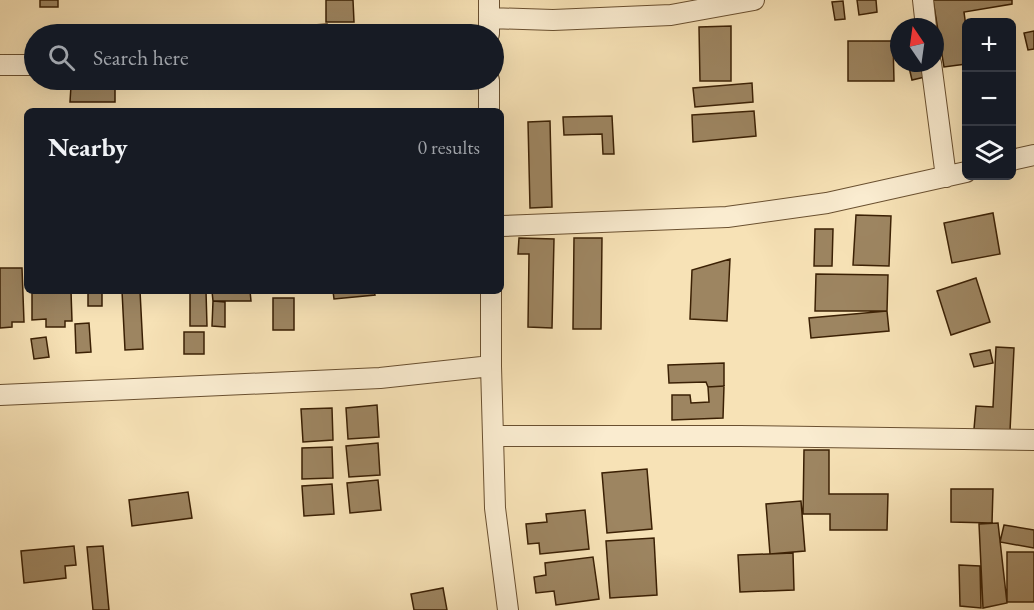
<!DOCTYPE html>
<meta charset="utf-8">
<style>
:root{--surface:#171b24;--page:#242831;--text:#f1f3f6;--muted:#9ea1a6;--line:#363941}
body{margin:0;font-family:"EB Garamond",serif;background:var(--page);color:var(--text)}
.controls{position:absolute;right:18px;top:18px;display:grid;overflow:hidden;border-radius:9px;box-shadow:0 6px 24px #0002}
.controls button{width:54px;height:54px;display:grid;place-items:center;padding:0;border:0;border-bottom:2px solid var(--line);background:var(--surface);color:var(--text);font:30px sans-serif}
.compass{position:absolute;left:890px;top:18px;width:54px;height:54px;border-radius:50%;background:var(--surface);box-shadow:0 6px 24px #0002;rotate:347deg}
.list{margin:0;padding:0;list-style:none}
h2{display:flex;justify-content:space-between;align-items:center;height:78px;margin:0;padding:0 24px;font-size:26px}
h2 small{font-size:20px;font-weight:400;color:var(--muted)}
.icon{flex:none;width:33px;height:33px;fill:none;stroke:currentColor;stroke-width:2;stroke-linecap:round;stroke-linejoin:round}
.map{position:relative;flex:none;width:1034px;height:610px;overflow:hidden}
.search{position:absolute;background:var(--surface);box-shadow:0 6px 24px #0002;left:24px;top:24px;width:480px;height:66px;display:flex;align-items:center;gap:15px;box-sizing:border-box;padding:0 21px;border-radius:33px;color:var(--muted);font-size:22px}
.panel{position:absolute;background:var(--surface);box-shadow:0 6px 24px #0002;left:24px;top:108px;width:480px;height:186px;border-radius:9px}
.map>svg:first-child{display:block}
.building{fill:#9d8561;stroke:#3b2004;stroke-width:1.5}
.lines{fill:none;stroke-linecap:round;stroke-linejoin:round}
.minor-casing{stroke:#6a5030;stroke-width:22}
.minor{stroke:#faecd0;stroke-width:20}
</style>
<div class="map">
<svg width="1034" height="610" viewBox="0 0 1034 610">
<rect width="100%" height="100%" fill="#f7e2b6"/>
<filter id="stains"><feTurbulence type="fractalNoise" baseFrequency=".00333" numOctaves="4"/><feColorMatrix values="0 0 0 0 .2 0 0 0 0 .09 0 0 0 0 .02 0 0 0 .5 -.17"/></filter>
<radialGradient id="worn" r=".72"><stop offset=".6" stop-color="#630" stop-opacity="0"/><stop offset="1" stop-color="#630" stop-opacity=".3"/></radialGradient>
<path class="building" d="M 40,0 L 58,0 L 58,7 L 40,7 Z
M 326,0 L 353,0 L 354,22 L 326,22 Z
M 857,0 L 876,0 L 877,12 L 859,15 Z
M 933,0 L 1012,0 L 1012,4 L 964,12 L 966,27 L 966,64 L 944,67 Z
M 843,1 L 845,19 L 835,20 L 832,2 Z
M 327,24 L 327,34 L 314,34 L 314,25 Z
M 731,26 L 731,81 L 700,81 L 699,27 Z
M 1034,31 L 1034,49 L 1028,50 L 1024,33 Z
M 848,41 L 893,41 L 894,81 L 848,81 Z
M 908,63 L 922,63 L 925,77 L 912,80 Z
M 752,83 L 753,102 L 695,107 L 693,88 Z
M 71,86 L 115,86 L 115,102 L 70,102 Z
M 754,111 L 756,136 L 693,142 L 692,115 Z
M 612,116 L 614,154 L 603,154 L 602,134 L 564,135 L 563,117 Z
M 550,121 L 552,207 L 530,208 L 528,122 Z
M 993,213 L 1000,254 L 952,263 L 944,223 Z
M 856,215 L 891,216 L 889,266 L 853,265 Z
M 815,229 L 833,229 L 832,266 L 814,266 Z
M 519,238 L 554,239 L 552,328 L 528,327 L 529,254 L 518,254 Z
M 574,238 L 602,238 L 601,329 L 573,329 Z
M 730,259 L 727,321 L 690,319 L 692,270 Z
M 0,268 L 22,268 L 24,322 L 12,322 L 12,327 L 0,328 Z
M 816,274 L 888,275 L 887,311 L 815,311 Z
M 976,278 L 990,322 L 951,335 L 937,291 Z
M 32,291 L 71,291 L 72,321 L 65,321 L 65,327 L 46,327 L 46,319 L 32,320 Z
M 88,291 L 102,291 L 102,306 L 88,306 Z
M 122,291 L 140,291 L 143,349 L 125,350 Z
M 190,291 L 206,291 L 207,326 L 190,326 Z
M 212,291 L 250,291 L 251,301 L 213,301 Z
M 333,291 L 374,291 L 375,295 L 334,299 Z
M 273,298 L 294,298 L 294,330 L 273,330 Z
M 213,301 L 225,302 L 225,327 L 212,326 Z
M 887,311 L 889,331 L 811,338 L 809,318 Z
M 89,323 L 91,352 L 76,353 L 75,324 Z
M 184,332 L 204,332 L 204,354 L 184,354 Z
M 46,337 L 49,357 L 34,359 L 31,339 Z
M 996,347 L 1014,348 L 1010,431 L 974,429 L 976,406 L 993,407 Z
M 990,350 L 993,363 L 974,367 L 970,354 Z
M 724,363 L 724,386 L 708,387 L 706,382 L 669,383 L 668,365 Z
M 724,386 L 723,418 L 672,420 L 672,395 L 690,395 L 691,403 L 709,402 L 708,387 Z
M 377,405 L 379,437 L 348,439 L 346,408 Z
M 332,408 L 333,440 L 303,442 L 301,409 Z
M 378,443 L 380,475 L 349,477 L 346,446 Z
M 332,447 L 333,478 L 302,479 L 302,448 Z
M 804,450 L 829,450 L 829,494 L 888,494 L 887,530 L 830,530 L 830,514 L 803,514 Z
M 647,469 L 652,529 L 607,533 L 602,473 Z
M 378,480 L 381,510 L 350,513 L 347,483 Z
M 332,484 L 334,514 L 304,516 L 302,486 Z
M 951,489 L 993,489 L 992,523 L 951,522 Z
M 188,492 L 192,518 L 132,526 L 129,500 Z
M 801,501 L 805,551 L 770,554 L 766,504 Z
M 585,510 L 589,549 L 540,554 L 539,543 L 528,544 L 526,524 L 547,522 L 546,514 Z
M 998,523 L 1007,603 L 983,608 L 979,524 Z
M 1004,525 L 1034,530 L 1034,548 L 1000,542 Z
M 654,538 L 657,595 L 610,598 L 606,541 Z
M 74,546 L 76,565 L 65,566 L 66,578 L 24,583 L 21,551 Z
M 103,546 L 109,610 L 93,610 L 87,547 Z
M 1007,552 L 1034,552 L 1034,602 L 1007,602 Z
M 793,553 L 794,590 L 740,592 L 738,555 Z
M 593,557 L 599,599 L 556,605 L 554,591 L 536,593 L 534,577 L 546,575 L 545,563 Z
M 959,565 L 980,566 L 981,608 L 960,606 Z
M 443,588 L 447,610 L 414,610 L 411,594 Z"/>
<g class="lines">
<defs>
<path id="minor" d="M 489,0 L 489,34
M 923,0 L 926,27
M 490,18 L 553,20 L 671,15 L 754,0
M 931,63 L 946,177
M 0,65 L 34,65
M 489,80 L 489,111
M 1012,160 L 1034,155
M 501,226 L 727,217 L 827,203 L 966,172
M 491,291 L 491,366 L 495,508 L 508,610
M 0,395 L 380,378 L 491,366
M 493,436 L 739,436 L 1034,440"/>
</defs>
<use href="#minor" class="minor-casing"/>
<use href="#minor" class="minor"/>
</g>
<rect width="100%" height="100%" filter="url(#stains)"/>
<rect width="100%" height="100%" fill="url(#worn)"/>
</svg>
<div class="controls">
<button>+</button>
<button>−</button>
<button><svg class="icon" aria-label="layers" viewBox="0 0 24 24"><path d="M12 4l9 5-9 5-9-5zM3 14l9 5 9-5"/></svg></button>
</div>
<svg class="compass" viewBox="-18 -18 36 36"><path d="M0-13l5 13h-10z" fill="#e53935"/><path d="M0 13l5-13h-10z" fill="#9ea1a6"/></svg>
<div class="search"><svg class="icon" aria-label="search" viewBox="0 0 24 24"><circle cx="10" cy="10" r="6"/><path d="M15 15l6 6"/></svg>Search here</div>
<section class="panel">
<h2>Nearby<small>0 results</small></h2>
<ul class="list">
</ul>
</section>
</div>
